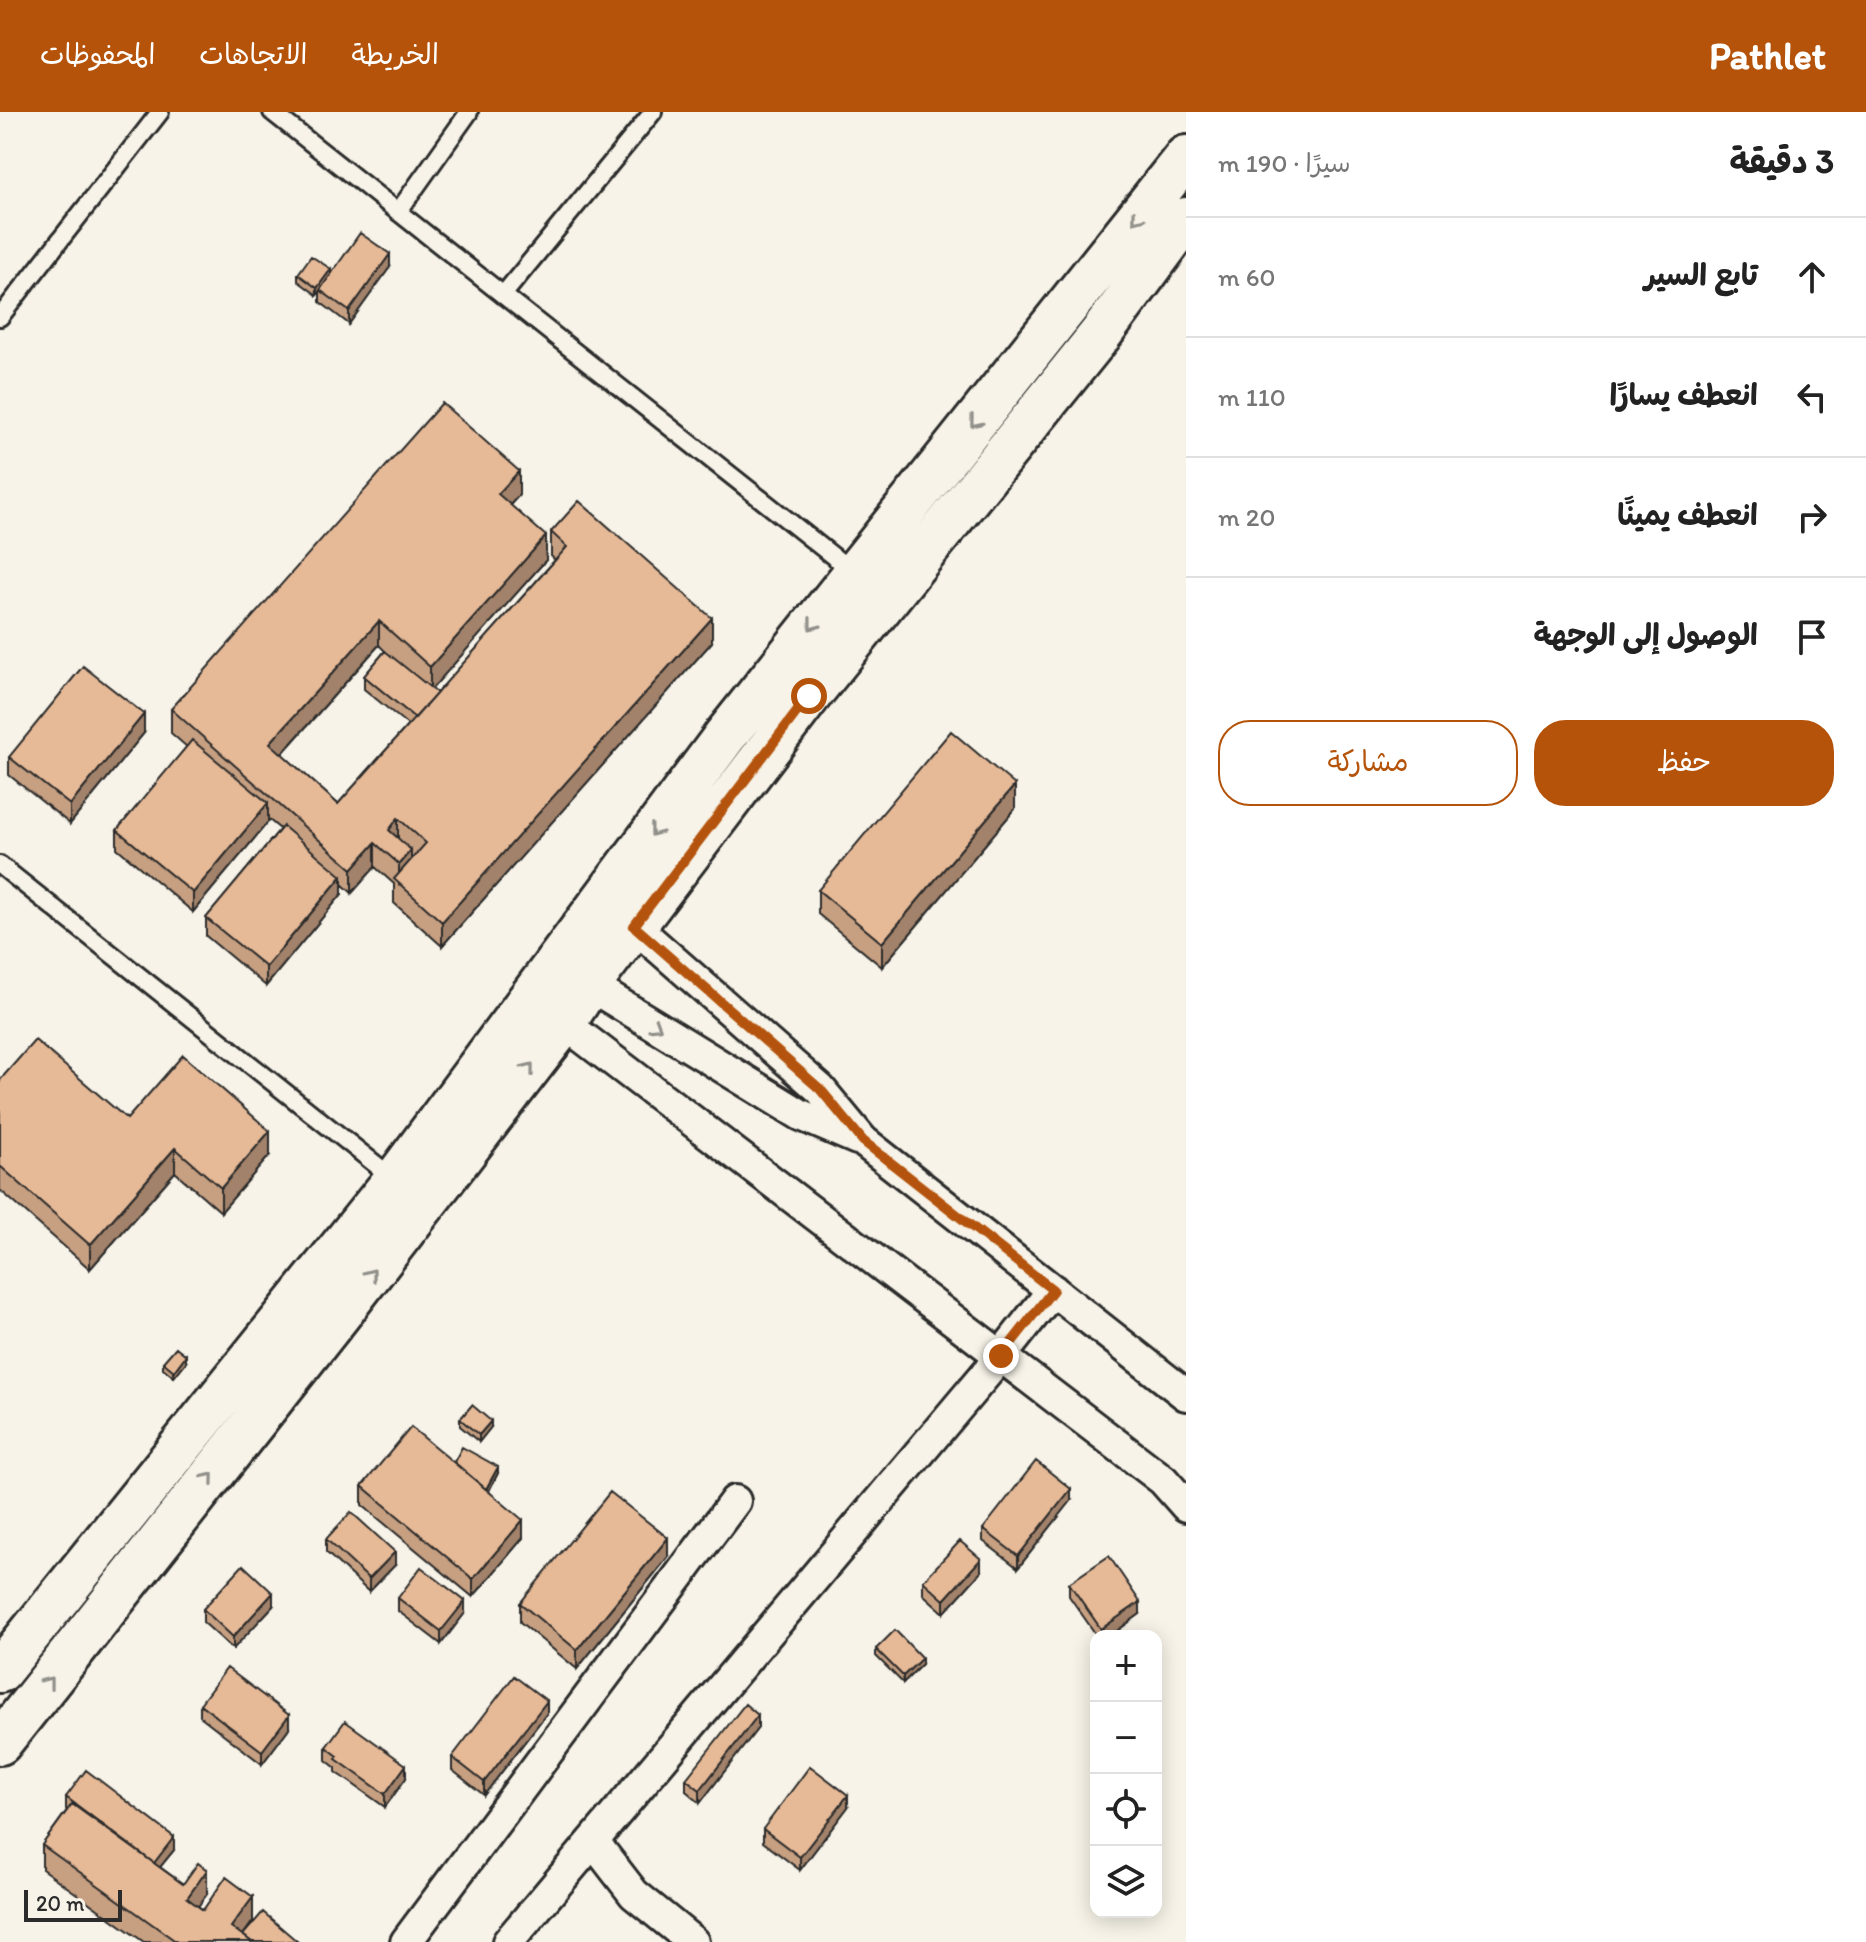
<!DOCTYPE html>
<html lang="ar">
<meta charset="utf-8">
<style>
:root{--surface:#fff;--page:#f2f2f2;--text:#222;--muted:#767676;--line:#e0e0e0;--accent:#b45309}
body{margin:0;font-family:Itim,"Playpen Sans Arabic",sans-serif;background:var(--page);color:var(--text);direction:rtl}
.controls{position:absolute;right:24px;bottom:24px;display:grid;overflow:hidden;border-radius:16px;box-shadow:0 4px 20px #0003}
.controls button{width:72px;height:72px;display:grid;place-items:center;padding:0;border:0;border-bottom:2px solid var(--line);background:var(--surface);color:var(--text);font:40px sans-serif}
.scale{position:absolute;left:24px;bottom:20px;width:98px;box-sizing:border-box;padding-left:8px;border:4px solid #2b2b2b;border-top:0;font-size:22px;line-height:28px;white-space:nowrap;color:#2b2b2b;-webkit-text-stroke:6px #f7f3e8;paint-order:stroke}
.stop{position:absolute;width:24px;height:24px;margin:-18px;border:6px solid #b45309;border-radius:50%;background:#fff}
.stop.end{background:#b45309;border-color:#fff;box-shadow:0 2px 8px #0008}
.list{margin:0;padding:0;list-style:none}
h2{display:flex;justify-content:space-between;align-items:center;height:104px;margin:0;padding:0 32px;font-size:34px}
h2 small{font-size:26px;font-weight:400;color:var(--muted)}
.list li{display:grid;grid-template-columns:52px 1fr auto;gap:24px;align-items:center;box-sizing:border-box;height:120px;padding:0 32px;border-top:2px solid var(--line)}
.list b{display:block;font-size:30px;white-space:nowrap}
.list em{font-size:26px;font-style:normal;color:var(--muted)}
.actions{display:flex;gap:16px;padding:24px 32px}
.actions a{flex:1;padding:18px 0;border:2px solid var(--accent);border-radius:32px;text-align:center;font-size:28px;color:var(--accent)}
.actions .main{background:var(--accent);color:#fff}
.icon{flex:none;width:44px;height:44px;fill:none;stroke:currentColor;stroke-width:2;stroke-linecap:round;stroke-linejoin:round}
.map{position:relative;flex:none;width:1186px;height:1830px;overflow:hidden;direction:ltr}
header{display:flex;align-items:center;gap:48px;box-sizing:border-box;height:112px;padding:0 40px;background:var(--accent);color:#fff}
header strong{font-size:38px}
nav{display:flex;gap:44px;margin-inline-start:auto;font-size:28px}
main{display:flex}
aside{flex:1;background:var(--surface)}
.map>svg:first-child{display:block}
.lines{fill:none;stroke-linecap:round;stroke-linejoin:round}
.lane-casing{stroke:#2b2b2b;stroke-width:22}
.street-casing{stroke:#2b2b2b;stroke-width:36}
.secondary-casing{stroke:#2b2b2b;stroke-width:48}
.lane{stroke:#f7f3e8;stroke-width:16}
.street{stroke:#f7f3e8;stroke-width:30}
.secondary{stroke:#f7f3e8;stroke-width:42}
.wall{fill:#c7a082;stroke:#2b2b2b;stroke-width:2;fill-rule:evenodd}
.shaded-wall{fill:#a2826a;stroke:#2b2b2b;stroke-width:2}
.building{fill:#e7ba97;stroke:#2b2b2b;stroke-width:2}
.oneway{stroke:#918f8a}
.route{stroke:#b45309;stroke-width:10}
</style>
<header>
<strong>Pathlet</strong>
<nav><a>الخريطة</a><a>الاتجاهات</a><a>المحفوظات</a></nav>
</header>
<main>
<aside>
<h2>3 دقيقة<small>سيرًا · 190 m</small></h2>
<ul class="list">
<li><svg class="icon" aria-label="ahead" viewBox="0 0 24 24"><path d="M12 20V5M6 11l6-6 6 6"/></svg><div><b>تابع السير</b></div><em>60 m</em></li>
<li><svg class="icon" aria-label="left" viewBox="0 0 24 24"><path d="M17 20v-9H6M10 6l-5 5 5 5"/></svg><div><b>انعطف يسارًا</b></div><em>110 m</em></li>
<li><svg class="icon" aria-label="right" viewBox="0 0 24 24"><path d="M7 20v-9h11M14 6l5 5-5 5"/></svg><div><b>انعطف يمينًا</b></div><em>20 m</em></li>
<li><svg class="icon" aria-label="arrive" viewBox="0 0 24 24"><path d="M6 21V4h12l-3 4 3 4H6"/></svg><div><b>الوصول إلى الوجهة</b></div></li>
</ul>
<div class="actions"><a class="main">حفظ</a><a>مشاركة</a></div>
</aside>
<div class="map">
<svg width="1186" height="1830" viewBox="0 0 1186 1830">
<rect width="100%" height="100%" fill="#f7f3e8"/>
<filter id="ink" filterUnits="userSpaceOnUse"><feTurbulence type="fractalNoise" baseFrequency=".0125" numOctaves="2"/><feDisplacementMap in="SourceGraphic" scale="16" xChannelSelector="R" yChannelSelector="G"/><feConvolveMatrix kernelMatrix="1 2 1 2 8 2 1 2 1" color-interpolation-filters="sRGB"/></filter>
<g filter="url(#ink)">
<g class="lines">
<defs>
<path id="lane" d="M 272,0 L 853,460
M 398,100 L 469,0
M 503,183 L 653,0
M 0,205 L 160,0
M 0,753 L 394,1067"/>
<path id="street" d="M 634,814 L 820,977 L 863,1029 L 1186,1283
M 589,873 L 801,1003 L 857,1027
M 564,911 L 1163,1368 L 1186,1394
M 593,1729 L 634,1782 L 693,1830
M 406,1830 L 735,1389
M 508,1830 L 1001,1244 L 1053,1178"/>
<path id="secondary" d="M 0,1559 L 395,1068 L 725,624 L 1186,45
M 0,1631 L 338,1204 L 564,911 L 589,873 L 809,584 L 1100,223 L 1186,107"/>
</defs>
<use href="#lane" class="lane-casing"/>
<use href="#street" class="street-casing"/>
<use href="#secondary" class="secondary-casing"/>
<use href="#lane" class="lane"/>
<use href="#street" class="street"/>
<use href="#secondary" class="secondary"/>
</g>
<path class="wall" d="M 390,155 L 349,212 L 320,190 L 320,179 L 317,183 L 298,169 L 298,162 L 331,162 Z
M 519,383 L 510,393 L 546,448 L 431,577 L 437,581 L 555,448 L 551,444 L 551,420 L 712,530 L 442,834 L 394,791 L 394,772 L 375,755 L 352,781 L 342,772 L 342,782 L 266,874 L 206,824 L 206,806 L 280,717 L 268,707 L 268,710 L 193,800 L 117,736 L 117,718 L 187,635 L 171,621 L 171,597 ZM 379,533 L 385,539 L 364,564 L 364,577 L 408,613 L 338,692 L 282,642 Z
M 144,621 L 70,712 L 9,663 L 9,645 Z
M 1015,697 L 882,855 L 818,802 L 818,778 Z
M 0,968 L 127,1007 L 270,1043 L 221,1100 L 175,1060 L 90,1157 L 0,1078 Z
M 163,1250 L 186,1250 L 174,1265 L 163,1256 Z
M 460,1307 L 491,1315 L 479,1330 L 460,1314 Z
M 454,1350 L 498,1361 L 489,1379 L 523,1426 L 473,1485 L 362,1393 L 362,1374 Z
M 1071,1389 L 1018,1456 L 983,1429 L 983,1417 Z
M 326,1427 L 395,1453 L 369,1480 L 326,1440 Z
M 668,1445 L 577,1557 L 520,1510 L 520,1491 Z
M 981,1460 L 944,1501 L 923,1482 L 923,1469 Z
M 1069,1471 L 1140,1502 L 1110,1524 L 1097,1524 L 1069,1484 Z
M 398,1486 L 465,1501 L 441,1532 L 398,1499 Z
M 273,1494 L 233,1537 L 203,1510 L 203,1497 Z
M 876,1537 L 922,1552 L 903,1571 L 876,1544 Z
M 200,1592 L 289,1616 L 262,1652 L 200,1604 Z
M 547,1601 L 484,1683 L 452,1658 L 452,1645 Z
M 758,1616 L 700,1691 L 686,1679 L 686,1667 Z
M 326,1635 L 406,1666 L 385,1695 L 336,1660 L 336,1656 L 326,1648 Z
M 66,1685 L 174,1738 L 160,1755 L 183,1772 L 207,1782 L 198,1794 L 203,1798 L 253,1809 L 243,1823 L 298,1830 L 144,1830 L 42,1757 L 42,1733 L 67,1698 L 66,1697 Z
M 848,1695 L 800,1758 L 763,1730 L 763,1717 Z"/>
<path class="shaded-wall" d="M 390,142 L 390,155 L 349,212 L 349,199 Z
M 331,157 L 331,164 L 317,183 L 317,176 Z
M 519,359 L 519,383 L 498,406 L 498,382 Z
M 546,424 L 546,448 L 430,579 L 430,555 Z
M 712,506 L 712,530 L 442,834 L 442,810 Z
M 379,509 L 379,533 L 270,655 L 270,631 Z
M 144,602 L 144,621 L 70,712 L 70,693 Z
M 1015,673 L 1015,697 L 882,855 L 882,831 Z
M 268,691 L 268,710 L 193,800 L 193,781 Z
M 398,706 L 398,730 L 389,718 Z
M 375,731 L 375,755 L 352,781 L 352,757 Z
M 411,738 L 411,762 L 399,772 L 399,752 Z
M 342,764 L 342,782 L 266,874 L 266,855 Z
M 270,1019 L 270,1043 L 221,1100 L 221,1076 Z
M 175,1036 L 175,1060 L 90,1157 L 90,1133 Z
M 186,1243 L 186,1250 L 174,1265 L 174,1259 Z
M 491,1309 L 491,1315 L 479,1330 L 479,1323 Z
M 498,1355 L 498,1361 L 486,1384 L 486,1378 Z
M 1071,1377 L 1071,1389 L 1018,1456 L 1018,1444 Z
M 523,1408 L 523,1426 L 473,1485 L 473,1467 Z
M 668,1426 L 668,1445 L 577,1557 L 577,1538 Z
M 395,1440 L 395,1453 L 369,1480 L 369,1467 Z
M 981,1447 L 981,1460 L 944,1501 L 944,1488 Z
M 273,1481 L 273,1494 L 233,1537 L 233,1525 Z
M 465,1489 L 465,1501 L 441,1532 L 441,1519 Z
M 1140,1490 L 1140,1502 L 1110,1524 L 1101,1524 L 1101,1517 Z
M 922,1546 L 922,1552 L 903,1571 L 903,1564 Z
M 547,1589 L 547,1601 L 484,1683 L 484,1670 Z
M 289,1603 L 289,1616 L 262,1652 L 262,1639 Z
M 758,1603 L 758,1616 L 700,1691 L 700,1678 Z
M 406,1653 L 406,1666 L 385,1695 L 385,1682 Z
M 848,1683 L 848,1695 L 800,1758 L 800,1745 Z
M 174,1725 L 174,1738 L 153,1764 L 153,1752 Z
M 207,1758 L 207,1782 L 187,1810 L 187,1786 Z
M 253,1785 L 253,1809 L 238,1830 L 231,1815 Z"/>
<path class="building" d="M 360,121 L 390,142 L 349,199 L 320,178 Z
M 311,144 L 331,157 L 317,176 L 298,162 Z
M 442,291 L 519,359 L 498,382 L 546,424 L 430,555 L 379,509 L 270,631 L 338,692 L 567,435 L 551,420 L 579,389 L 712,506 L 442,810 L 394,767 L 426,731 L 398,706 L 389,718 L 411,738 L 399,752 L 375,731 L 352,757 L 171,597 Z
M 385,539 L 437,581 L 415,606 L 364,564 Z
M 83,554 L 144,602 L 70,693 L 9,645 Z
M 951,619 L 1015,673 L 882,831 L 818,778 Z
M 192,628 L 268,691 L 193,781 L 117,718 Z
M 283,714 L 342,764 L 266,855 L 206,806 Z
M 35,928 L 127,1007 L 183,943 L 270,1019 L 221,1076 L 175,1036 L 90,1133 L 0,1054 L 0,968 Z
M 176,1235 L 186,1243 L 174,1259 L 163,1250 Z
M 472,1293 L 491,1309 L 479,1323 L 460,1307 Z
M 411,1315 L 523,1408 L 473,1467 L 362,1374 Z
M 462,1335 L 498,1355 L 486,1377 L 454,1350 Z
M 1036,1349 L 1071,1377 L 1018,1444 L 983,1417 Z
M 610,1380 L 668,1426 L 577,1538 L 520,1491 Z
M 351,1400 L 395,1440 L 369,1467 L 326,1427 Z
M 960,1429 L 981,1447 L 944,1488 L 923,1469 Z
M 1109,1444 L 1140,1490 L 1101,1517 L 1069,1471 Z
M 243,1453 L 273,1481 L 233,1525 L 203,1497 Z
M 421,1455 L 465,1489 L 441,1519 L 398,1486 Z
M 895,1518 L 922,1546 L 903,1564 L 876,1537 Z
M 227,1556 L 289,1603 L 262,1639 L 200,1592 Z
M 514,1564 L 547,1589 L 484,1670 L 452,1645 Z
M 745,1592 L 758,1603 L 700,1678 L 686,1667 Z
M 345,1609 L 406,1653 L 385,1682 L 336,1647 L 338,1644 L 326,1635 Z
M 810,1654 L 848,1683 L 800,1745 L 763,1717 Z
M 86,1658 L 174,1725 L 154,1751 L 66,1685 Z
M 72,1692 L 183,1772 L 198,1751 L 207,1758 L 187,1786 L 203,1798 L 226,1765 L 253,1785 L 231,1815 L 252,1830 L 177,1830 L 42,1733 Z
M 263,1800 L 298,1830 L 252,1830 L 243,1823 Z"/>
<defs><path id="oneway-chevron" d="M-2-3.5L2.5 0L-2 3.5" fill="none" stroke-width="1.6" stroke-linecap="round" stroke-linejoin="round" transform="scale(2)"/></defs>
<g class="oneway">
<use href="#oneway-chevron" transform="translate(1137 106) rotate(129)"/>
<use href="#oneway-chevron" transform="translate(975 310) rotate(129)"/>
<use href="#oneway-chevron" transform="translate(813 513) rotate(128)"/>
<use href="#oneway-chevron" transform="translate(655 719) rotate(127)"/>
<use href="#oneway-chevron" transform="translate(656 914) rotate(31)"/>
<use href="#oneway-chevron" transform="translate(529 956) rotate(-52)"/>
<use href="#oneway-chevron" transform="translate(371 1162) rotate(-52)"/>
<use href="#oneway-chevron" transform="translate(209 1366) rotate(-51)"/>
<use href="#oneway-chevron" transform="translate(48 1570) rotate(-52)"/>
</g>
</g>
<g class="lines" filter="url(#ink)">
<path class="route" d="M 809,584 L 634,814 L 820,977 L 863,1029 L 1053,1178 L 1001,1244"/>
</g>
</svg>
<div class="controls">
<button>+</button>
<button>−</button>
<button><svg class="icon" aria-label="locate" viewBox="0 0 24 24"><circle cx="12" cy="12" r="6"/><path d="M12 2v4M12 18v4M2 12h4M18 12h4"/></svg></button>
<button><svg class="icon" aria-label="layers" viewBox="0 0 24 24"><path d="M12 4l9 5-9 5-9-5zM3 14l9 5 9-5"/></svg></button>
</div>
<div class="scale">20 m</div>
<div class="stop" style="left:809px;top:584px"></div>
<div class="stop end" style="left:1001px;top:1244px"></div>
</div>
</main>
